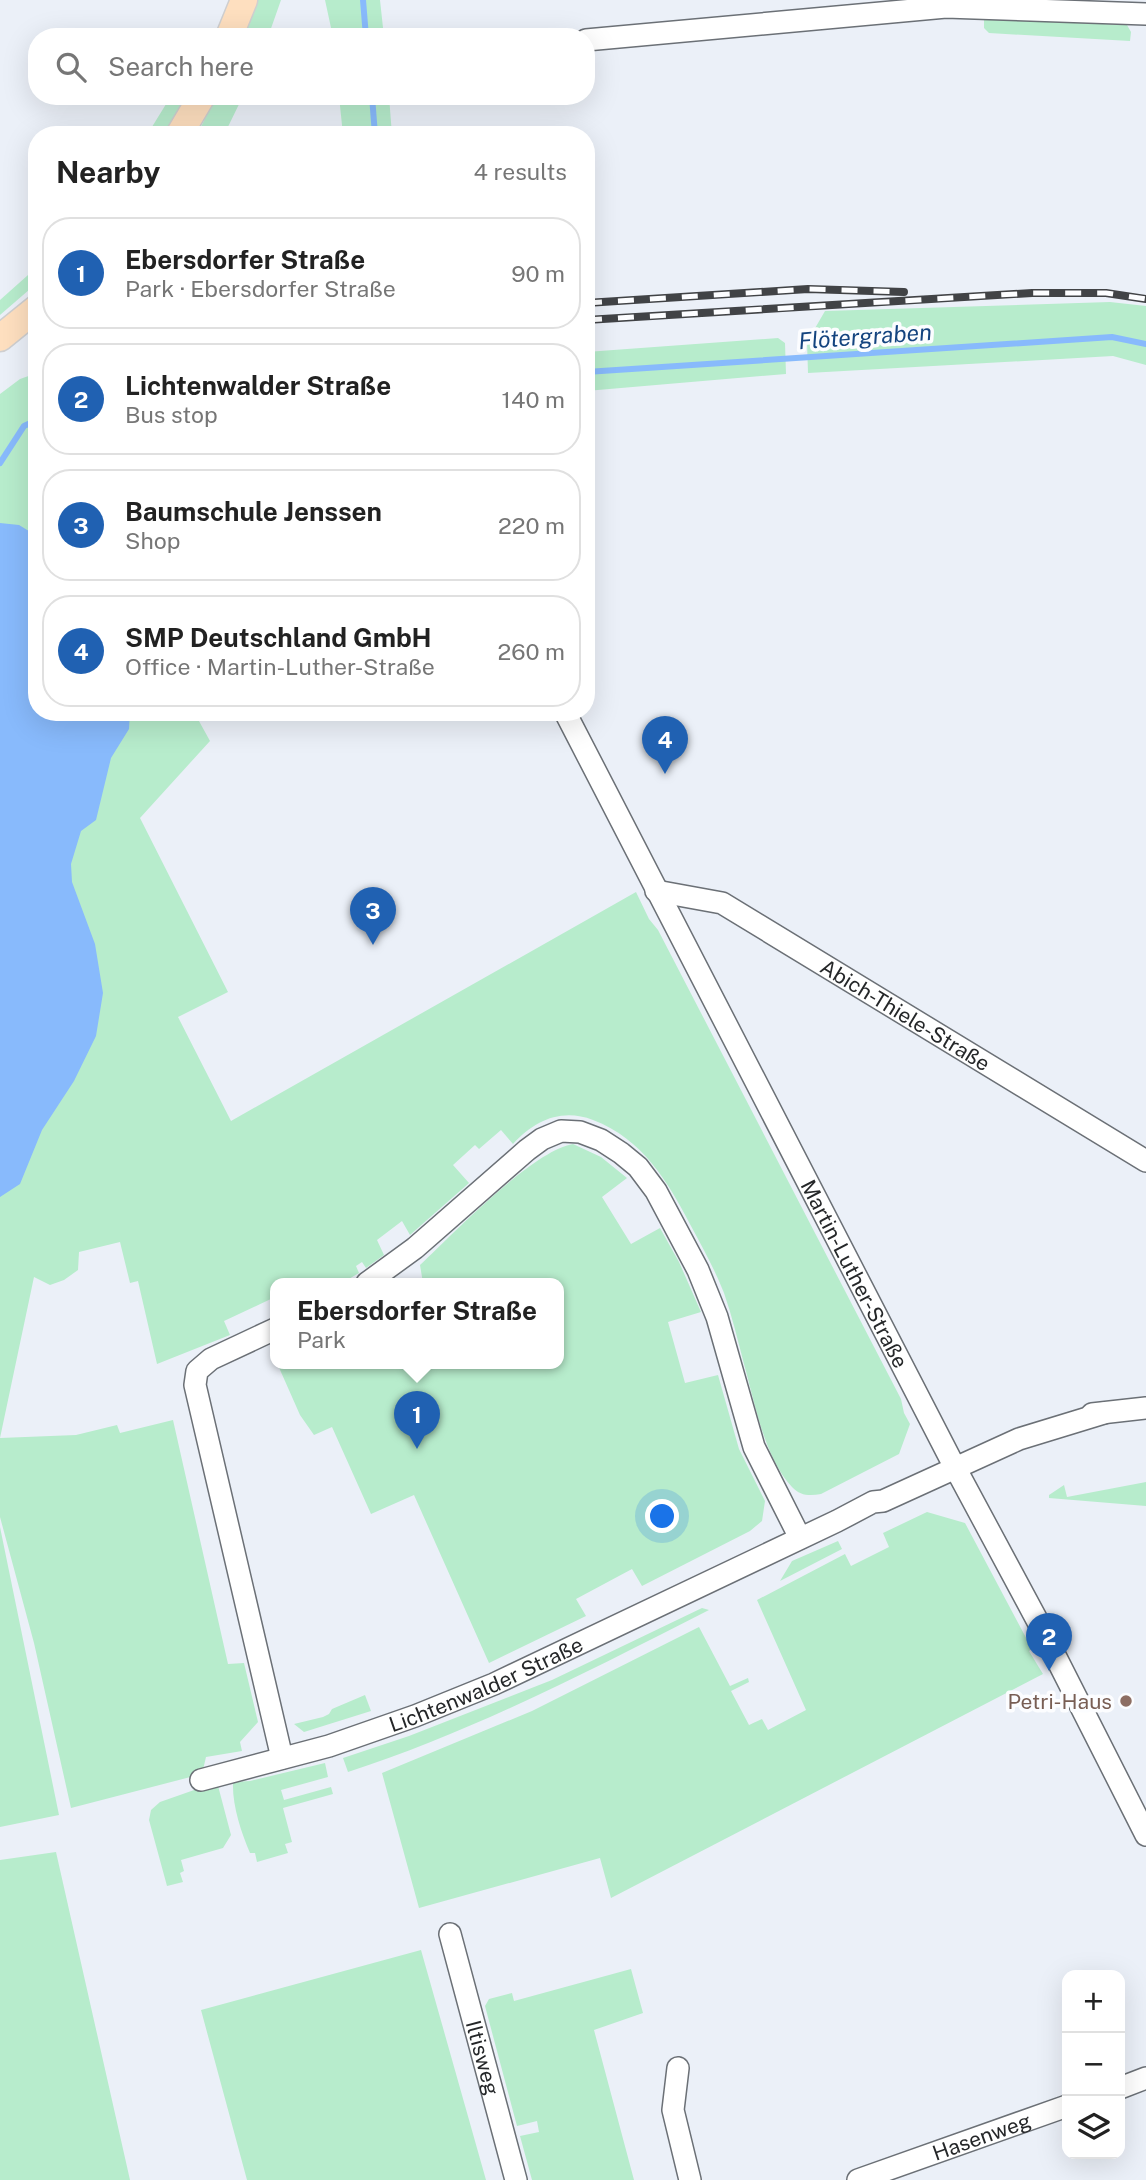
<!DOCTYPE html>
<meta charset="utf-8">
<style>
:root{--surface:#fff;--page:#f6f6f6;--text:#222;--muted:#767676;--line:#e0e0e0;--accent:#2061b2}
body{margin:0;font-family:"Public Sans",sans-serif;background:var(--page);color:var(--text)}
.controls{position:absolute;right:21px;bottom:21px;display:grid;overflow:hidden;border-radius:14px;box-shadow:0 7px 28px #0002}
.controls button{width:63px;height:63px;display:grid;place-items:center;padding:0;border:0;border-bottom:2px solid var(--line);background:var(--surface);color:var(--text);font:35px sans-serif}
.you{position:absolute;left:663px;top:1517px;width:24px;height:24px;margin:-18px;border:5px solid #fff;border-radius:50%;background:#1a73e8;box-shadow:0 0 0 10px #1a73e833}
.badge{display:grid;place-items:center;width:46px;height:46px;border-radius:50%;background:var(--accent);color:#fff;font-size:23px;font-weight:700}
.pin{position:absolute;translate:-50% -58px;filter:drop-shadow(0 2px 4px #0008)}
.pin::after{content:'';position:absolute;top:37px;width:24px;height:21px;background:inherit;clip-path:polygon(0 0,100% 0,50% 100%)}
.popup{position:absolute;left:270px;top:1278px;width:294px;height:91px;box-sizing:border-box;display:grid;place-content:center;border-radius:14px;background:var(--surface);filter:drop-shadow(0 2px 5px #0005);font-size:23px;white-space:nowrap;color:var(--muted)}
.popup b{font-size:26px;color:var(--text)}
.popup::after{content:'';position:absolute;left:50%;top:100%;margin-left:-14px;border:14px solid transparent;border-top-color:var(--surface)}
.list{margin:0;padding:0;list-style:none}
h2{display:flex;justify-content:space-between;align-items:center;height:91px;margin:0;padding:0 28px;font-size:30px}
h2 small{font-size:23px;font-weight:400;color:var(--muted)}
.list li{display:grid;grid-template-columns:46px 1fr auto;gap:21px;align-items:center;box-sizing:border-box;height:112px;margin:0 14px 14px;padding:0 14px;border:2px solid var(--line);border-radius:28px}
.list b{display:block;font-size:26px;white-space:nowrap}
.list p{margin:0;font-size:23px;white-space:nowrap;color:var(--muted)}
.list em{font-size:23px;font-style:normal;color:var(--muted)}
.icon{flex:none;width:38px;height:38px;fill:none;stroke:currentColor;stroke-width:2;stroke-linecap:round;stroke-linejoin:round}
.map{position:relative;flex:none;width:1146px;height:2180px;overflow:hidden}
.search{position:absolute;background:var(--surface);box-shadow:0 7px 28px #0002;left:28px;top:28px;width:567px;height:77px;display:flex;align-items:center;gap:18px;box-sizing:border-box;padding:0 24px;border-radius:28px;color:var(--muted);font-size:26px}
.panel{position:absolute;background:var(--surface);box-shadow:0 7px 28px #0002;left:28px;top:126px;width:567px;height:595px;border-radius:28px}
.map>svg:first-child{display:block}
.green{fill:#b7eccc}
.water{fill:#88bafc}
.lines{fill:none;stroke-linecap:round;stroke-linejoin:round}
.stream{stroke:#88bafc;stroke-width:6}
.minor-casing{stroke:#6b7076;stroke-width:24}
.major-casing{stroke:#cfcfd0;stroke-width:29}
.minor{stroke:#fff;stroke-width:21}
.major{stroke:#fedfbf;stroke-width:26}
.rail-casing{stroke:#414346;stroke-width:8}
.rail{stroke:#fcfdff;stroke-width:5;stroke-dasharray:16;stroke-linecap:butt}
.education-dot{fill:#8d6e63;stroke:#fcfdff;stroke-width:2.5}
.labels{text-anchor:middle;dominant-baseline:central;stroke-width:7;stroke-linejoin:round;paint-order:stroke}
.street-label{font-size:21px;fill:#252729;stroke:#fcfdff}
.education-label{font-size:21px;fill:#785e54;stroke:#fcfdff;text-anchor:end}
.water-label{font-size:23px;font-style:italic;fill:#14447f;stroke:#fcfdff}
</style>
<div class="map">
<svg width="1146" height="2180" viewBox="0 0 1146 2180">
<rect width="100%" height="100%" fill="#ebf0f8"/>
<path class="green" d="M 256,0 L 281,0 L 268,37 L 242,37 Z
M 325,0 L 380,0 L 384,37 L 333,37 Z
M 984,19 L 1127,25 L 1131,32 L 1130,41 L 989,33 L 984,28 Z
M 171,96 L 187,96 L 163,135 L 147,135 Z
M 216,96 L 243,96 L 224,135 L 197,135 Z
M 339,96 L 389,96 L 392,135 L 343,135 Z
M 37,267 L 37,283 L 0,315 L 0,300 Z
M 1110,302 L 1146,306 L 1146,365 L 1113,356 L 808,373 L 807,342 L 825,311 Z
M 778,338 L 785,343 L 786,374 L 586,391 L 586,352 Z
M 37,373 L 37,712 L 194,712 L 210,741 L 140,818 L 228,992 L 178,1017 L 231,1121 L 636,892 L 649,919 L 658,930 L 901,1399 L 904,1413 L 910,1424 L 899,1454 L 821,1494 C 810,1496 800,1496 792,1487 C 764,1457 755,1403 744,1364 C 738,1341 732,1316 724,1293 C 715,1270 703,1248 691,1226 C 668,1182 643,1139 593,1120 C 562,1108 535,1120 513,1144 L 501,1130 L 479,1149 L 475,1145 L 453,1165 L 469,1183 L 410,1235 L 402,1221 L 377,1240 L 384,1255 L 366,1268 L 362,1262 L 356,1266 L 359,1273 L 342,1283 L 318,1283 L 315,1278 L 305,1283 L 275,1283 L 275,1297 L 224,1321 L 230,1335 L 157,1364 L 138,1281 L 130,1283 L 120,1242 L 79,1252 L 78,1270 L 64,1280 L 50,1285 L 34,1277 L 0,1438 L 76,1435 L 117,1425 L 120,1433 L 173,1420 L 228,1664 L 244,1663 L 258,1722 L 240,1742 L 242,1751 L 206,1757 L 202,1774 L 71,1808 L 34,1643 L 0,1517 L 0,394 L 20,379 Z
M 573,1144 L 601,1157 L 627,1178 L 602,1197 L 631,1244 L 660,1228 L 679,1262 L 701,1312 L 668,1322 L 685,1383 L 718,1375 L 739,1449 L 765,1501 L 762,1521 L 750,1531 L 642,1586 L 632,1569 L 576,1599 L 586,1616 L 489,1663 L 414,1495 L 371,1514 L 332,1427 L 314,1435 L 300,1415 L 277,1363 L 559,1363 L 559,1283 L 423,1283 L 420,1265 C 453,1234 532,1151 573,1144 Z
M 1146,1482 L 1146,1506 L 1049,1498 L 1049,1495 L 1064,1485 L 1067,1497 Z
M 927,1512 L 965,1523 L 1032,1649 L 1029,1651 L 1043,1674 L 611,1898 L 600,1858 L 419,1908 L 382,1773 L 532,1711 L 699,1627 L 730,1686 L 748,1678 L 749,1682 L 731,1691 L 749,1725 L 762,1719 L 768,1730 L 806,1710 L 757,1600 L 845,1554 L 851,1566 L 889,1547 L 883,1533 Z
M 0,1527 L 59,1815 L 0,1827 Z
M 838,1541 L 842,1549 L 780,1581 L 792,1561 Z
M 702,1608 L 709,1610 C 591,1670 474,1731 348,1772 L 343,1758 L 409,1736 L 552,1680 Z
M 365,1695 L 371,1711 L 304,1732 L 294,1724 L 323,1717 L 329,1714 L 332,1709 Z
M 325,1763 L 328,1777 L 281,1790 L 284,1800 L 331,1787 L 333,1794 L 283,1808 L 292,1842 L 285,1844 L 288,1853 L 257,1862 L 255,1853 L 250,1853 C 241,1832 232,1805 233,1782 L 250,1781 Z
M 217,1782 L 231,1835 L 223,1848 L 181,1860 L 184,1871 L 180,1873 L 183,1882 L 167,1886 L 149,1820 L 151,1810 L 160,1802 Z
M 56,1852 L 130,2180 L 0,2180 L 0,1860 Z
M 421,1950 L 486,2180 L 247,2180 L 201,2010 Z
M 631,1969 L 643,2013 L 594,2030 L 634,2180 L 532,2180 L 520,2136 L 539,2132 L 537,2121 L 517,2126 L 485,2006 L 489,1999 L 512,1993 L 514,2001 Z"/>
<path class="water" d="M 0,523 L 19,525 L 37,536 L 37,578 L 32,588 L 28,614 L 37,625 L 37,712 L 130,712 L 129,729 L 111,758 L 96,820 L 81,831 L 71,864 L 72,882 L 95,944 L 103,993 L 96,1036 L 74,1081 L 42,1130 L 20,1184 L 0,1197 Z"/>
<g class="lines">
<path class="stream" d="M 363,0 L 366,37
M 372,96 L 375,135
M 586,372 L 1112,337 L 1146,344
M 0,463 L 24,426 L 37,420"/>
<defs>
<g id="minor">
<path d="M 586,40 L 946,7 L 1146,14"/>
<path id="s1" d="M 565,712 L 950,1458 L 1037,1620 L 1146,1835"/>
<path id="s2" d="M 656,891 L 722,903 L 1146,1161"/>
<path d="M 367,1283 L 415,1248 L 527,1150 L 542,1139 L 561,1131 L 580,1132 L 601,1140 L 621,1153 L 638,1167 L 656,1191 L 698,1270 L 717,1317 L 754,1447 L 800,1538"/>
<path d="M 275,1329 L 211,1359 L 197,1371 L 195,1385 L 282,1758"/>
<path d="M 1092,1414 L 1146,1408"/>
<path id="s3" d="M 201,1780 L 329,1746 L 415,1716 L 494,1684 L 837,1521 L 873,1502 L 883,1501 L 1019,1439 L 1104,1413"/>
<path id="s4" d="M 450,1934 L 516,2180"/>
<path d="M 678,2068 L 673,2110 L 690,2180"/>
<path d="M 1120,2088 L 1146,2078"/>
<path id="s5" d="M 858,2180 L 1067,2106"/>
</g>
<path id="major" d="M 229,37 L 244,0
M 179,135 L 202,96
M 0,338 L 37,308"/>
</defs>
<use href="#minor" class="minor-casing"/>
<use href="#major" class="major-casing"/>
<use href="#minor" class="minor"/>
<use href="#major" class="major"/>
<defs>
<path id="rail" d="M 586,303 L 808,289 L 904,292
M 586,320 L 1032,293 L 1106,293 L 1146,299"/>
</defs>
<use href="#rail" class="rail-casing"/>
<use href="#rail" class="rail"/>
</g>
<circle class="education-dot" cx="1126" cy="1701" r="7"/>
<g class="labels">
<g class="street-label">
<text stroke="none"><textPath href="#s2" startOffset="282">Abich-Thiele-Straße</textPath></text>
<text stroke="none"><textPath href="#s1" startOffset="632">Martin-Luther-Straße</textPath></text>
<text stroke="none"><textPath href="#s3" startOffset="301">Lichtenwalder Straße</textPath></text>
<text stroke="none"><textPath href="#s4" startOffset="128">Iltisweg</textPath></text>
<text stroke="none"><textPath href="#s5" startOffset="131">Hasenweg</textPath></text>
</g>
<g class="education-label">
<text x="1112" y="1701">Petri-Haus</text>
</g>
<g class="water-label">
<text transform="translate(865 336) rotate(-4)">Flötergraben</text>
</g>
</g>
</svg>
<div class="controls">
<button>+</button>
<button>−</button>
<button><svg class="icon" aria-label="layers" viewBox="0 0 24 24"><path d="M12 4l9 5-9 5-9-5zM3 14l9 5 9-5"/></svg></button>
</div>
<div class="you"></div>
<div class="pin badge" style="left:417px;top:1449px">1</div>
<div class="popup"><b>Ebersdorfer Straße</b>Park</div>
<div class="pin badge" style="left:1049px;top:1671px">2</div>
<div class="pin badge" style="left:373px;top:945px">3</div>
<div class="pin badge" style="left:665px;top:774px">4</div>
<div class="search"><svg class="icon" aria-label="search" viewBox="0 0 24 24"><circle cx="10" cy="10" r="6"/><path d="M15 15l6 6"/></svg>Search here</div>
<section class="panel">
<h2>Nearby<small>4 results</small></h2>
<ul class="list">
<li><span class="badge">1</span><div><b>Ebersdorfer Straße</b><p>Park · Ebersdorfer Straße</p></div><em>90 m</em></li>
<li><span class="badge">2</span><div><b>Lichtenwalder Straße</b><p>Bus stop</p></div><em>140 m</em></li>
<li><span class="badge">3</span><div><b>Baumschule Jenssen</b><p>Shop</p></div><em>220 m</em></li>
<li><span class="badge">4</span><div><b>SMP Deutschland GmbH</b><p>Office · Martin-Luther-Straße</p></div><em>260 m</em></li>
</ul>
</section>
</div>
